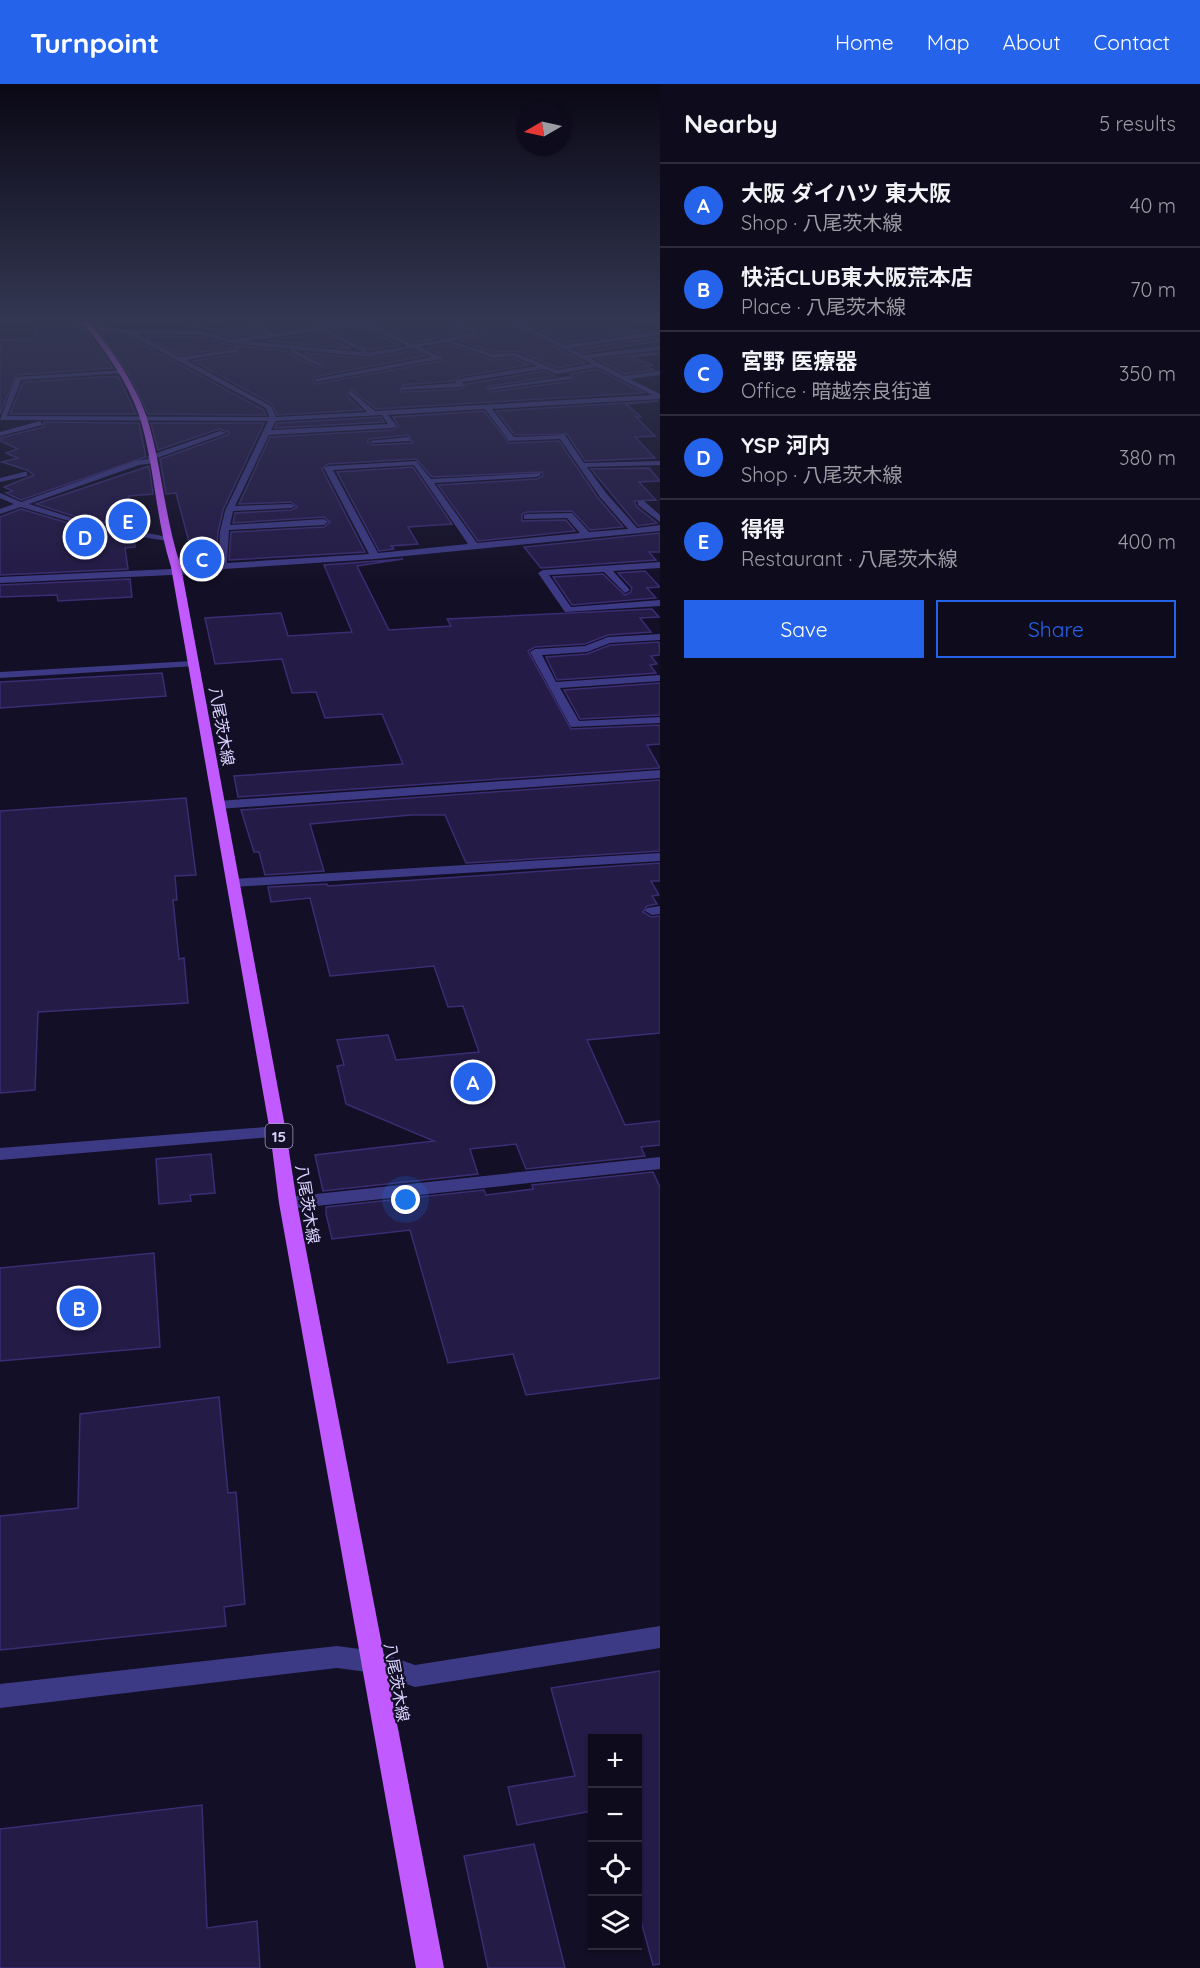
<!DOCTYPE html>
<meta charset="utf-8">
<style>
:root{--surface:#0e0b1c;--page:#1c1929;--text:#f1f3f6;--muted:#9b9ba3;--line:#2e2b3b;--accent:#2563eb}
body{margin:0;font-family:Quicksand,"Noto Sans JP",sans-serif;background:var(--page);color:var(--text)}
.controls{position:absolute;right:18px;bottom:18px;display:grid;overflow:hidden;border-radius:0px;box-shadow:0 2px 4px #0004}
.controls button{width:54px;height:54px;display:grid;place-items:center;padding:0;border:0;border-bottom:2px solid var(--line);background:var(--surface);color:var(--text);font:30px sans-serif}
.compass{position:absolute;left:516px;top:18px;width:54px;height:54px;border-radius:50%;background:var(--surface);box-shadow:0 2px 4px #0004;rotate:261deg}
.you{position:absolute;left:406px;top:1116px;width:21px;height:21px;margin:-15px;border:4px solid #fff;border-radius:50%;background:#1a73e8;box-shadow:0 0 0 9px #1a73e833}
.badge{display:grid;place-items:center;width:39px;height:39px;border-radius:50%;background:var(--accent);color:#fff;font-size:20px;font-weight:700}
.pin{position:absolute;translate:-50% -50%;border:3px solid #fff;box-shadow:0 2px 6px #0006}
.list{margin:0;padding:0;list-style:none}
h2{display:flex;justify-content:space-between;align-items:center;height:78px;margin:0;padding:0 24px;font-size:26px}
h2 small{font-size:20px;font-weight:400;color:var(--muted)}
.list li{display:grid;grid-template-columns:39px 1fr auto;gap:18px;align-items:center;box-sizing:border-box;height:84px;padding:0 24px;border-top:2px solid var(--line)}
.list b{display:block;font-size:22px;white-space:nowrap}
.list p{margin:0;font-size:20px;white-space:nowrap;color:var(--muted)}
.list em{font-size:20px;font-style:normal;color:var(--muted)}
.actions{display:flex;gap:12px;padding:18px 24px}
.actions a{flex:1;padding:14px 0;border:2px solid var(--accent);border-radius:0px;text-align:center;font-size:21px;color:var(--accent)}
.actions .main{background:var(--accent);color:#fff}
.icon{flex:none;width:33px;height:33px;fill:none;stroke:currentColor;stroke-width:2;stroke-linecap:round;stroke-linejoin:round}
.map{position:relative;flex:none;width:660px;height:1884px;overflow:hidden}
header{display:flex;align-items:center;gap:36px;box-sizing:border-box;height:84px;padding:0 30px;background:var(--accent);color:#fff}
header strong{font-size:28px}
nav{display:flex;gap:33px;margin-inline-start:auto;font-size:21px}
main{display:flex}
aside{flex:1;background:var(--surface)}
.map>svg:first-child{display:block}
.building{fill:#241b47;stroke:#3b2d73;stroke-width:1.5;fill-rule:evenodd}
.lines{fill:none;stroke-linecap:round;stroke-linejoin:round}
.minor{fill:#3d3a85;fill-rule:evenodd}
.major{fill:#c25bff;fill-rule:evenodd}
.labels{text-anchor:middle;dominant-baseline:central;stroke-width:4.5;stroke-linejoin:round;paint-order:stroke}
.shield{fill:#130f26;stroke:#9e99be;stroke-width:1.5}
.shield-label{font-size:15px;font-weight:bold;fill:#d9d4ff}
.street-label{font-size:16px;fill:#d9d4ff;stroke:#130f26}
</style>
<header>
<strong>Turnpoint</strong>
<nav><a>Home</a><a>Map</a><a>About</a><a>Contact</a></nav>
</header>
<main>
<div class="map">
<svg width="660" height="1884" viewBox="0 0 660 1884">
<rect width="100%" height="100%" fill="#130f26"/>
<path class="building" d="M 266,237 L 353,237 L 274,248 L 267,243 L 272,243 L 266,240 Z
M 393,237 L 444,237 L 465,248 L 415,259 L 378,242 Z
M 461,237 L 508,237 L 585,279 L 557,284 L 517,267 L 493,268 L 460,257 L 482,252 L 483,249 Z
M 524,237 L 612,237 L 638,248 L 564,259 Z
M 62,241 L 85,245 L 113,284 L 16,291 L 0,330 L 0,256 L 35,255 L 35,242 Z
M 253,243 L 261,249 L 230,253 L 203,245 Z
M 365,244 L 400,261 L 369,266 L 336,247 Z
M 99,247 L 125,251 L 264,326 L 266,331 L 148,330 L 130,292 Z
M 321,249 L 351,265 L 266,257 Z
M 145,252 L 201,253 L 230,261 L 288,267 L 289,270 L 318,284 L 325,282 L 325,279 L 304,269 L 370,275 L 413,266 L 425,272 L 314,293 L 312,296 L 316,300 L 441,277 L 442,271 L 427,264 L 447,260 L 492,276 L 513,274 L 529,281 L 458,293 L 453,297 L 403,301 L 400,308 L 461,305 L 466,300 L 544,287 L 555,292 L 485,303 L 490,308 L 572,297 L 574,294 L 570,290 L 597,285 L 644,309 L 376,325 L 351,305 L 347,312 L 362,326 L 277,331 L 272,320 L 193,277 L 236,270 L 239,263 L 180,271 Z
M 653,254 L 660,257 L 584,269 L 577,265 Z
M 657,269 L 660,270 L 631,273 L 653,281 L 646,282 L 654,286 L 624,290 L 597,275 Z
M 118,292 L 136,330 L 10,330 L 23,298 Z
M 658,317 L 626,320 L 641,333 L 636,333 L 655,352 L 635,353 L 655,374 L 585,377 L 567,350 L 515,351 L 496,327 Z
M 484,327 L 509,359 L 559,357 L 598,414 L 623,443 L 590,446 L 572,427 L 527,428 L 522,430 L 522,437 L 566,436 L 575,447 L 478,457 L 438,401 L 537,395 L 543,392 L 542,388 L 432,393 L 416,375 L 328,380 L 322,385 L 365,468 L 229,476 L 231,448 L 324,443 L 330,438 L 324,433 L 233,439 L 235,429 L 291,426 L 297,423 L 291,418 L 239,420 L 270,353 L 393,346 L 399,342 L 393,333 ZM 408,351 L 413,359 L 373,361 L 367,358 L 369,355 Z
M 381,333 L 384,338 L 275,344 L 277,339 Z
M 44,338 L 139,339 L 146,373 L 21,416 L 6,409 L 13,407 L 4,403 L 34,391 L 27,386 L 2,378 L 18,374 L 6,369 L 18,365 L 0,357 L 0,354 L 44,343 Z
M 151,339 L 264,339 L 223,426 L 218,448 L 216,476 L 194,477 L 176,409 L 166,410 L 160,375 L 228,351 L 229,348 L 219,345 L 158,366 Z
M 149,382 L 153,410 L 129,412 L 133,444 L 83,435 L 36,420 Z
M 413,383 L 452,440 L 408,443 L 418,460 L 391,462 L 394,465 L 379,467 L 337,388 Z
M 649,384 L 660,397 L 639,398 L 656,416 L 634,417 L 637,423 L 657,439 L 638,442 L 591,385 Z
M 21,425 L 102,449 L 134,454 L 135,463 L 125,464 L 128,485 L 0,491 L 0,433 Z
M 660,449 L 660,468 L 649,468 L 656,476 L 541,484 L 524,463 Z
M 403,475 L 357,482 L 389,546 L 451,542 L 447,535 L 652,525 L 659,533 L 640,534 L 651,548 L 608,551 L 585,560 L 535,563 L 528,567 L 571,645 L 660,641 L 660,660 L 647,661 L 660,684 L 238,713 L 234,692 L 403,680 L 382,630 L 325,634 L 316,608 L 292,609 L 282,575 L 215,580 L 205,534 L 281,529 L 288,552 L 352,548 L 324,481 Z
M 645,487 L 660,503 L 647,504 L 656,514 L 572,521 L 553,493 L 603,490 L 625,511 L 631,508 L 632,504 L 618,489 Z
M 130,495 L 132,513 L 58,517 L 57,511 L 0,513 L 0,501 Z
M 659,558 L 660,571 L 651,572 L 657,580 L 650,581 L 656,589 L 557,596 L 546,573 L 587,570 L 610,561 Z
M 162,589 L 166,612 L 0,624 L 0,598 Z
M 660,599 L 660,631 L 580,635 L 564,606 Z
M 660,696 L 660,767 L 466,779 L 445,731 L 411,731 L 310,740 L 324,787 L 265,791 L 259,768 L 254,768 L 241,726 Z
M 186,714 L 196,791 L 175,792 L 177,816 L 173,816 L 179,875 L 184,874 L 188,919 L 38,928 L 35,1006 L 0,1009 L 0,727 Z
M 660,779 L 660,797 L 651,797 L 659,811 L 652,812 L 657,820 L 647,822 L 643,828 L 651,833 L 660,832 L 660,949 L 587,956 L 625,1041 L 660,1037 L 660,1061 L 641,1063 L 645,1072 L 526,1085 L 516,1060 L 470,1065 L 478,1090 L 323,1107 L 315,1071 L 434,1057 L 346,1020 L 337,982 L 344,981 L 337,956 L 388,951 L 396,976 L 479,968 L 463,922 L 448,923 L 434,882 L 330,892 L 310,814 L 271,818 L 268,803 L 327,800 L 328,802 Z
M 211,1070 L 215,1109 L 190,1111 L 191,1117 L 159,1120 L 156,1075 Z
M 653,1088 L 660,1103 L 660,1294 L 526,1311 L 513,1270 L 448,1279 L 410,1146 L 332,1155 L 326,1130 L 326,1123 L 484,1106 L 486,1111 L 533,1105 L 532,1101 Z
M 154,1169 L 160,1263 L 0,1277 L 0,1184 Z
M 219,1313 L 228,1409 L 236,1408 L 245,1520 L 224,1523 L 226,1542 L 0,1566 L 0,1432 L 78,1424 L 80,1330 Z
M 660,1587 L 660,1880 L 653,1881 L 638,1826 L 638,1654 L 592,1654 L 592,1727 L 517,1741 L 508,1703 L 575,1692 L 551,1604 Z
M 202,1721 L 207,1844 L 257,1837 L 260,1884 L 0,1884 L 0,1745 Z
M 534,1760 L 565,1884 L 488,1884 L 464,1772 Z"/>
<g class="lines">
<path class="minor" d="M 0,237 L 11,237 L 0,240 Z
M 51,237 L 70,237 L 130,246 L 201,247 L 230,255 L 268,250 L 246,237 L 254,237 L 274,250 L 319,242 L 391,237 L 371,241 L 415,261 L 472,249 L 446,237 L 455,237 L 481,250 L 452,257 L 493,270 L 516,269 L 557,286 L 592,280 L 510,237 L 518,237 L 564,261 L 660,247 L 660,251 L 570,264 L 584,271 L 660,262 L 660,266 L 590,274 L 624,292 L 660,287 L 660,291 L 630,295 L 660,310 L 660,315 L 492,325 L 514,353 L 565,351 L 584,379 L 660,377 L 660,381 L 587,383 L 606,409 L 637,444 L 660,441 L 660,447 L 375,475 L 224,485 L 215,489 L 0,499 L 0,493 L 213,483 L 218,481 L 220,448 L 225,427 L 268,337 L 0,336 L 16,293 L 123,286 L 125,289 L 21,296 L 7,332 L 269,333 L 266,324 L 126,249 ZM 365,242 L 408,262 L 366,269 L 367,266 L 328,246 ZM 321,247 L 363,268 L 246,257 ZM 136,249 L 201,251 L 230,259 L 370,273 L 413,264 L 432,273 L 314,295 L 316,298 L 441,275 L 441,273 L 420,263 L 447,258 L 493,274 L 513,272 L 537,282 L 458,295 L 455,297 L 456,299 L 403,303 L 401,306 L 461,303 L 464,301 L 462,298 L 544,285 L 556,290 L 597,283 L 652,311 L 375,327 L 351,307 L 349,310 L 367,328 L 276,333 L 271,322 L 186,276 L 236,268 L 238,265 L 180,273 ZM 485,325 L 509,357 L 560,355 L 600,413 L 628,445 L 589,448 L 572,429 L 527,430 L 524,431 L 524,435 L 567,434 L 580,449 L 477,459 L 434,399 L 537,393 L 541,391 L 540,389 L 431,395 L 416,377 L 328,382 L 324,384 L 369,470 L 227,479 L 229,446 L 324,441 L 328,438 L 324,435 L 230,441 L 233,427 L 291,424 L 295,422 L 291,420 L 235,422 L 269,351 L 393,344 L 397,342 L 388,331 ZM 382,331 L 388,340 L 271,346 L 276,337 ZM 414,381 L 468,460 L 378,469 L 333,386 Z
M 210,237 L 224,237 L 189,245 L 186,243 Z
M 292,265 L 322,280 L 323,281 L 318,282 L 290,268 Z
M 570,292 L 572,295 L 490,306 L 487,304 Z
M 40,337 L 43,341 L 0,352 L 0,348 Z
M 220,347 L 227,349 L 154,375 L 155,379 L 139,381 L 29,420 L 82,437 L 168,453 L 168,457 L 103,447 L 21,423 L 0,430 L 0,425 L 14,420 L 0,414 L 0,409 L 21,418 L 135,377 L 148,375 L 148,372 Z
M 408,353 L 411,357 L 373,359 L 369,357 Z
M 24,388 L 27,388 L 27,392 L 0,398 L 0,394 Z
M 638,417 L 644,417 L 660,431 L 660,438 L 638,421 Z
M 660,478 L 660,484 L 613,487 L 630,506 L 625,509 L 604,488 L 549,491 L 571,523 L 660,516 L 660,522 L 565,528 L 538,489 L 543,486 Z
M 660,550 L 660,556 L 610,559 L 587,568 L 542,571 L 556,598 L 660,591 L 660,597 L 560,604 L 579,637 L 660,633 L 660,639 L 571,643 L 530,568 L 535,565 L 585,562 L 608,553 Z
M 192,577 L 197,580 L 196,582 L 0,594 L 0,588 Z
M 660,686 L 660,694 L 218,725 L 212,721 L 218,717 Z
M 660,769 L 660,777 L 233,803 L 226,799 L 233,795 Z
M 660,822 L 660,830 L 652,831 L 645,827 L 647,824 Z
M 278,1042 L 284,1044 L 286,1048 L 284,1052 L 0,1076 L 0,1064 Z
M 660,1073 L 660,1085 L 288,1125 L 282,1123 L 279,1119 L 282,1115 L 288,1113 Z
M 660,1542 L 660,1564 L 415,1603 L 375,1589 L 337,1584 L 0,1624 L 0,1600 L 337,1562 L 375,1567 L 415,1581 Z"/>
<path class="major" d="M 82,237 L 88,237 C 112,266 133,296 146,331 C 162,380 164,433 181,483 L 286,1048 L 297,1119 L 444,1884 L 416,1884 L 279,1119 L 270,1048 L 171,483 C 155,433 155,381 139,331 C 127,296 105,267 82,237 Z"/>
</g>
<linearGradient id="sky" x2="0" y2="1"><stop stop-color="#0a0815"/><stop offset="0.47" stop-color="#333752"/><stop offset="1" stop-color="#333752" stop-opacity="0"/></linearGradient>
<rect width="660" height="501" fill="url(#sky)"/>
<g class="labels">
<rect class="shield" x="265.5" y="1040" width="27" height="24" rx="4.5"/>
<g class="shield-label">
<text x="279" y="1052">15</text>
</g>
<g class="street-label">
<text transform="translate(222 642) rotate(80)">八尾茨木線</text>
<text transform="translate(308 1120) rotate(81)">八尾茨木線</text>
<text transform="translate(397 1598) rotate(80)">八尾茨木線</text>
</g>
</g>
</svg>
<div class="controls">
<button>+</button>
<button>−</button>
<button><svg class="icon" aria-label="locate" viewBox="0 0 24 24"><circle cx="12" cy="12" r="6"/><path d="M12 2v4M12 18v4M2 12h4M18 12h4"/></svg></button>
<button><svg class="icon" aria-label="layers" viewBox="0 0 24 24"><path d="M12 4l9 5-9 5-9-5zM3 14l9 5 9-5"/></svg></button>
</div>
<svg class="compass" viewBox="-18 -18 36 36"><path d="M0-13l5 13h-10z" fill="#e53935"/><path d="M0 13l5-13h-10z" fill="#9b9ba3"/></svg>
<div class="you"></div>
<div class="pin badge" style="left:473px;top:998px">A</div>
<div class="pin badge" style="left:79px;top:1224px">B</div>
<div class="pin badge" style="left:202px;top:475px">C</div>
<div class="pin badge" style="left:85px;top:453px">D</div>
<div class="pin badge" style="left:128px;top:437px">E</div>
</div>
<aside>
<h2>Nearby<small>5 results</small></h2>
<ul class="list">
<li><span class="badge">A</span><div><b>大阪 ダイハツ 東大阪</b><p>Shop · 八尾茨木線</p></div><em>40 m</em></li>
<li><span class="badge">B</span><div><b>快活CLUB東大阪荒本店</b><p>Place · 八尾茨木線</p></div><em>70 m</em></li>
<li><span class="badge">C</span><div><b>宮野 医療器</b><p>Office · 暗越奈良街道</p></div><em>350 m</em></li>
<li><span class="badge">D</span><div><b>YSP 河内</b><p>Shop · 八尾茨木線</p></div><em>380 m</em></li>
<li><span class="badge">E</span><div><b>得得</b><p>Restaurant · 八尾茨木線</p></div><em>400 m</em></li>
</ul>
<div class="actions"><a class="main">Save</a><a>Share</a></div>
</aside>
</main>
